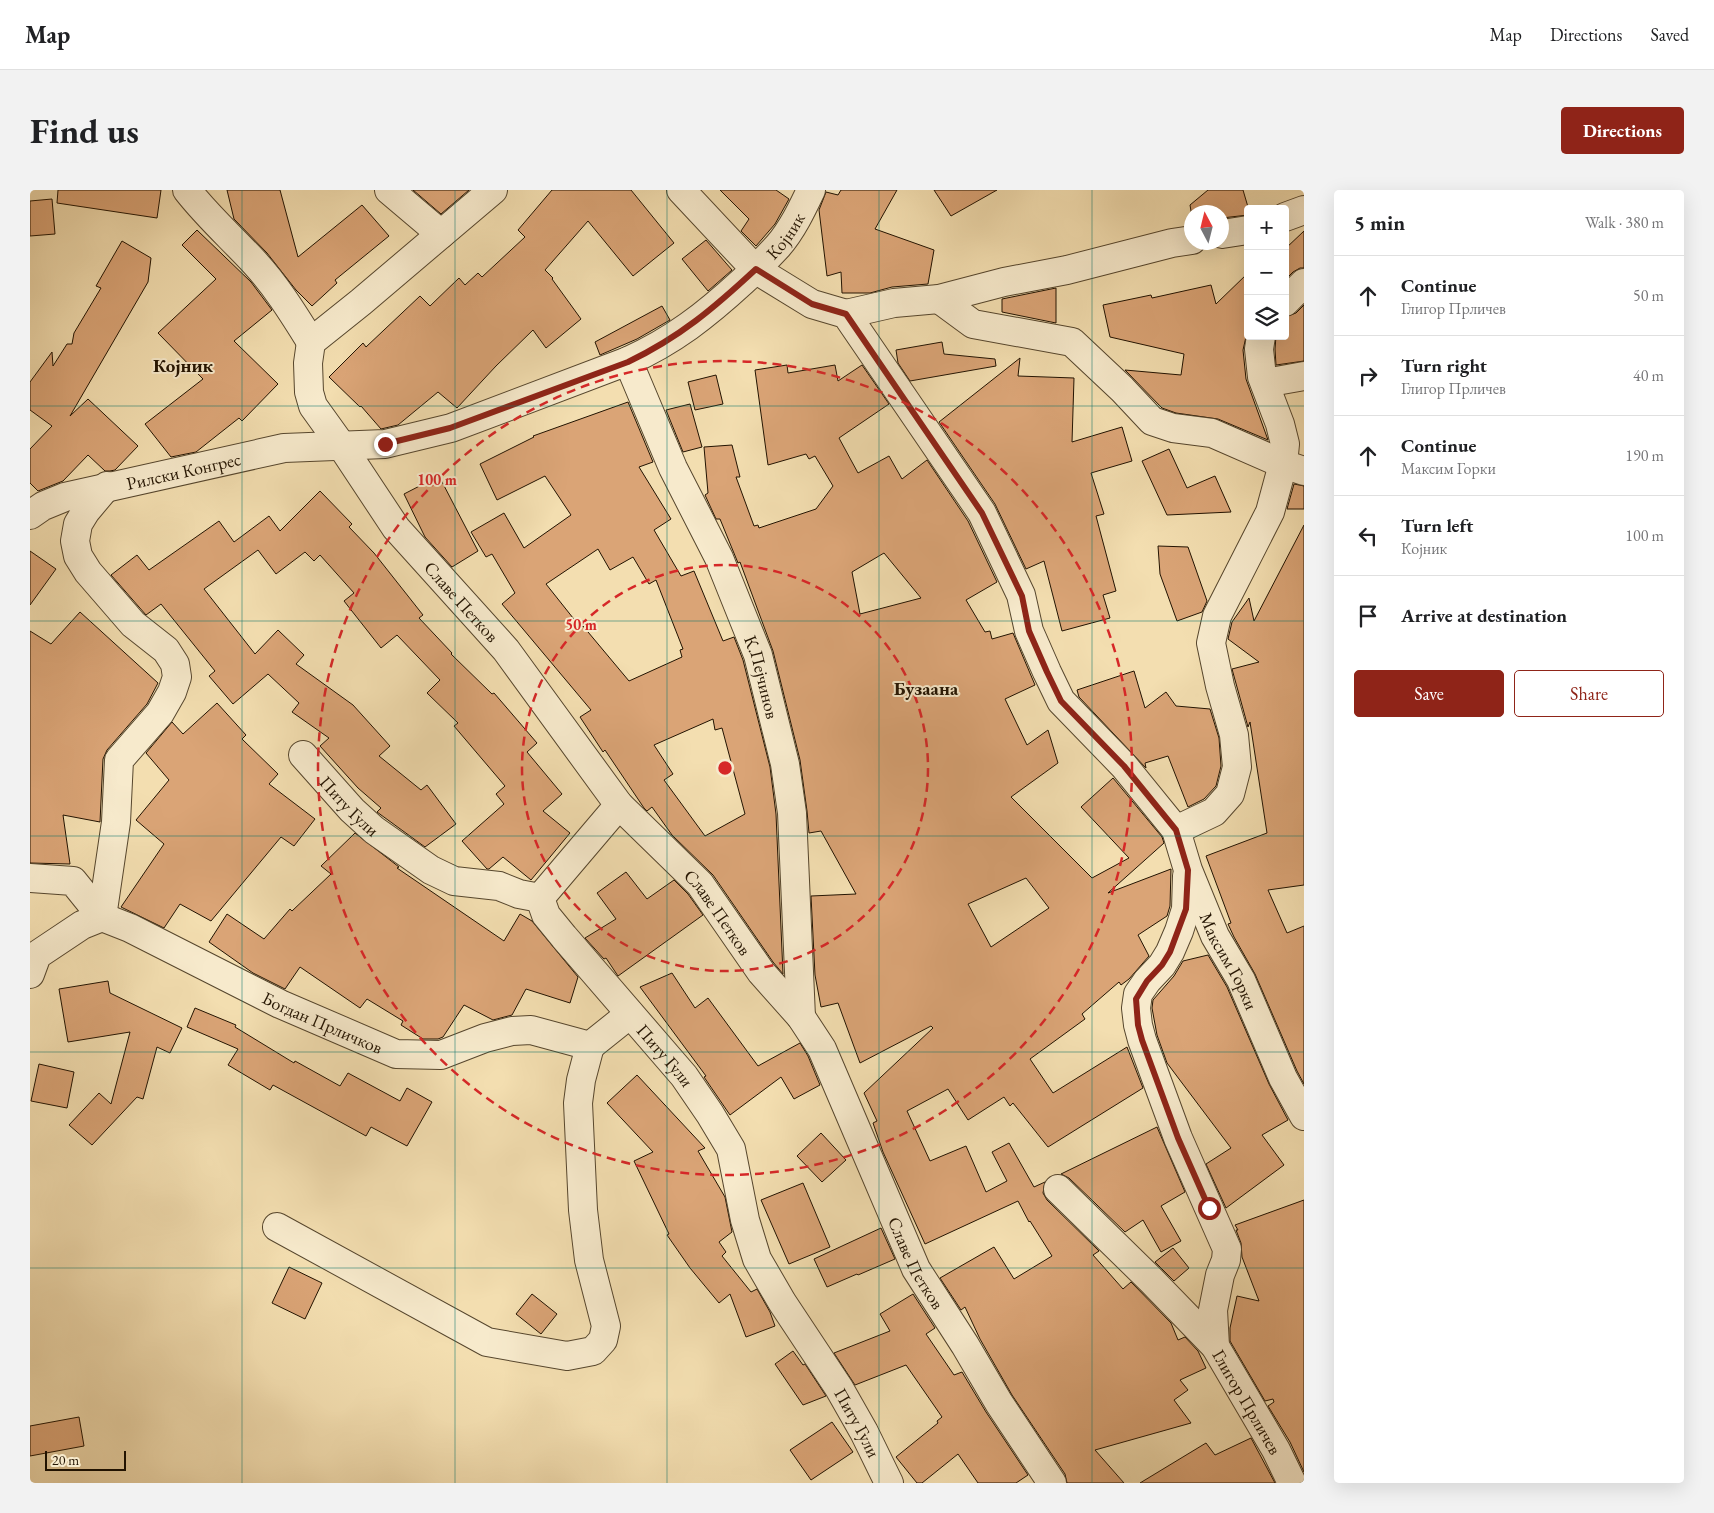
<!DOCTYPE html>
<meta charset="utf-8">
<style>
:root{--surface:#fff;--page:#f2f2f2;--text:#202124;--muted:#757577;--line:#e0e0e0;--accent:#8f2418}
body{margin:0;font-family:"EB Garamond",serif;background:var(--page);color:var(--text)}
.controls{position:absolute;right:15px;top:15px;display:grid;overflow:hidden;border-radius:5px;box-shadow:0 5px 20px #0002}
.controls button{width:45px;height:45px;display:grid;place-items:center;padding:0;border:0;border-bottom:1px solid var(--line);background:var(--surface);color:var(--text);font:25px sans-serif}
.compass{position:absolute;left:1154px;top:15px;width:45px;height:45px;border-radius:50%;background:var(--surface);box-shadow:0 5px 20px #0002;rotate:353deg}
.scale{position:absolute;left:15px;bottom:12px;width:81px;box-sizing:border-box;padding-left:5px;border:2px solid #221301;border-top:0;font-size:14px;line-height:18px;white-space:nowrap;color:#221301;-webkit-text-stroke:4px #f7eacc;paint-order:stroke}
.stop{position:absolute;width:15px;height:15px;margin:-11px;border:4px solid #8f2418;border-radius:50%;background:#fff}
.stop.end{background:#8f2418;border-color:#fff;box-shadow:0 1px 5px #0008}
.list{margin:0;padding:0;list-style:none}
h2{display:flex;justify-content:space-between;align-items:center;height:65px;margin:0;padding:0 20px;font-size:21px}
h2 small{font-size:16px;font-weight:400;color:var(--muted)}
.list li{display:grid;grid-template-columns:32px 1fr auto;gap:15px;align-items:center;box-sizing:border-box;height:80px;padding:0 20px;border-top:1px solid var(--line)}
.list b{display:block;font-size:19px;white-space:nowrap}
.list p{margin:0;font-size:16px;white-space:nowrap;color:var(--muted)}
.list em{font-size:16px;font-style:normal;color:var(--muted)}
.actions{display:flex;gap:10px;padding:15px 20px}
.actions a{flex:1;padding:11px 0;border:1px solid var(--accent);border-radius:5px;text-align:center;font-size:18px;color:var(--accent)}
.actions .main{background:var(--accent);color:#fff}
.icon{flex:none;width:28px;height:28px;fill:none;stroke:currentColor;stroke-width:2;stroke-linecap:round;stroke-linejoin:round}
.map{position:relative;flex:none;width:1274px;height:1293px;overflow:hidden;border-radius:5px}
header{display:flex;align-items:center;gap:30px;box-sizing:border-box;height:70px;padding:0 25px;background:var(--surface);border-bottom:1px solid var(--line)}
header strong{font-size:24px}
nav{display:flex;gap:28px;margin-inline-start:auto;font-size:18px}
.intro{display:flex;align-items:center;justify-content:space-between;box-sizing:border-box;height:120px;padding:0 30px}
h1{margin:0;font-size:35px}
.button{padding:12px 22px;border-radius:5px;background:var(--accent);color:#fff;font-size:18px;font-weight:700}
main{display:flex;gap:30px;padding:0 30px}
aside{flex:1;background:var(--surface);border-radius:5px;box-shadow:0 5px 20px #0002}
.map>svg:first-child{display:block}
.building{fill:#daa476;stroke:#221301;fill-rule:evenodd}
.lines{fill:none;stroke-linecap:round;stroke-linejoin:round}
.street-casing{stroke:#56462d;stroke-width:30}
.street{stroke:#f7eacc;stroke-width:28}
.route{stroke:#8f2418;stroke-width:6}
.grid{fill:none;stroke:#0f766e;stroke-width:1;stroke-opacity:0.55}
.ring{fill:none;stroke:#d62828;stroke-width:2.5;stroke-dasharray:9 6}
.labels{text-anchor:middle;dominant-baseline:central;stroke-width:4;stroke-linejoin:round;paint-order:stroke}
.street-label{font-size:18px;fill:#221301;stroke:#f7eacc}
.neighbourhood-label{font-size:19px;font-weight:bold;fill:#221301;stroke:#f7eacc}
.centre{fill:#d62828;stroke:#f7eacc;stroke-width:2.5}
.ring-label{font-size:15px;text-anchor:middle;font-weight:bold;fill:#d62828;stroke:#f7eacc;stroke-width:4;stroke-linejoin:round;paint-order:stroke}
</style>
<header>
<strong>Map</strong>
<nav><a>Map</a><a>Directions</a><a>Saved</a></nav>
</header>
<div class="intro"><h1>Find us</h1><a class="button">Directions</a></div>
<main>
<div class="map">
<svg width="1274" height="1293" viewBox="0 0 1274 1293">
<rect width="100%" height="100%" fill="#f3deb0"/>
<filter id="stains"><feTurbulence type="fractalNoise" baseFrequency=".004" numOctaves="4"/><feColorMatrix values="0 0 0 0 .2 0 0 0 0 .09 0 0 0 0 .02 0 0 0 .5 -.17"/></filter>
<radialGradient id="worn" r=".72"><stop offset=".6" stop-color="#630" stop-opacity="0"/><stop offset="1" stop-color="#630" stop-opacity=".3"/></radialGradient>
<path class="building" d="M 28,0 L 131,0 L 127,28 L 27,13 Z
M 197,0 L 250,0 L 268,67 L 332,15 L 359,46 L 305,90 L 307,93 L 282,116 L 266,100 L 237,63 L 204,29 Z
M 383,0 L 439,0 L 411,24 Z
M 522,0 L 601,0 L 644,53 L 603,86 L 558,31 L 515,80 L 523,88 L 522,89 L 551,129 L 516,158 L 503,140 L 466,176 L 427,218 L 408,202 L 368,235 L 351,239 L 331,216 L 330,217 L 299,187 L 333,153 L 336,157 L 390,106 L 400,116 L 429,88 L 435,95 L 448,83 L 452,87 L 495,47 L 488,40 Z
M 690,0 L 746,0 L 759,9 L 745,34 L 726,56 L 711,41 L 719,29 Z
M 811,0 L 867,0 L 845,39 L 904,60 L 898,94 L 862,97 L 840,103 L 812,103 L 811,82 L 797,86 L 789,20 L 796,2 L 808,5 Z
M 904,0 L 967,0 L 921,26 Z
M 1178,0 L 1213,0 L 1218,17 L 1218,25 L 1192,28 L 1192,22 L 1162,22 L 1162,27 L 1160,15 Z
M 22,9 L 25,44 L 0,46 L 0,11 Z
M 167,40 L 221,92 L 242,120 L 204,151 L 248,194 L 212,231 L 209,228 L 166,262 L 141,267 L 115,234 L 173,189 L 128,143 L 186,89 L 152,55 Z
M 1274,41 L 1274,78 L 1270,78 L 1263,82 L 1255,90 L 1255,59 Z
M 676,50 L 702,80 L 678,101 L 652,69 Z
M 92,51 L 121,68 L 118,92 L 40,226 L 58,209 L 108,256 L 85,280 L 80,281 L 75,281 L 58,265 L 33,291 L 8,301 L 0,293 L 0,259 L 22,236 L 0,220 L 0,192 L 22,162 L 23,176 L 37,154 L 42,154 L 44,143 L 71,98 L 66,96 Z
M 1218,83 L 1218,138 L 1213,160 L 1216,189 L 1238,250 L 1188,229 L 1146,223 L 1132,218 L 1095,180 L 1151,185 L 1154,164 L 1080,147 L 1073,115 L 1121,105 L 1122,108 L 1181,95 L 1186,114 Z
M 1026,98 L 1026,133 L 972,122 L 972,109 Z
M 1274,115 L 1274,171 L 1246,175 L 1245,159 L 1246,146 L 1255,146 L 1255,127 L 1266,123 Z
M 632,116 L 640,130 L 607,149 L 570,165 L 565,152 Z
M 912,152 L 914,164 L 965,169 L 966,176 L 880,191 L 868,173 L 866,160 Z
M 990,168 L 988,186 L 1044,188 L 1042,252 L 1092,237 L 1102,271 L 1061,283 L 1074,324 L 1066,326 L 1086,401 L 1073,405 L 1080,428 L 1032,441 L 1014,371 L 996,379 L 965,314 L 909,232 Z
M 757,175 L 758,183 L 805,175 L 808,191 L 832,175 L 859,214 L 809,248 L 828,283 L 859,266 L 872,289 L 897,270 L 938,331 L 967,392 L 936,410 L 955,442 L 960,441 L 962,449 L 983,443 L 1005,495 L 975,509 L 997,555 L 1018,540 L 1028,573 L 981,607 L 1062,688 L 1099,668 L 1051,617 L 1083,588 L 1132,647 L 1134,653 L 1078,703 L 1141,679 L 1140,716 L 1137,726 L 1108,745 L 1119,766 L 1099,789 L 1091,795 L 1089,792 L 1052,824 L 1055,829 L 1000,869 L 1023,903 L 1097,857 L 1113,898 L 1018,957 L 983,913 L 980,916 L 974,907 L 938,930 L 918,899 L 877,921 L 900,971 L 936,956 L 956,1002 L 977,991 L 962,962 L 979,953 L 1004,997 L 1015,992 L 1013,1003 L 1017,1010 L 1069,1061 L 1063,1065 L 1093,1099 L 1101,1092 L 1141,1133 L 1148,1150 L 1155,1147 L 1168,1161 L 1176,1178 L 1150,1190 L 1158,1200 L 1144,1210 L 1161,1233 L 1065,1260 L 1094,1293 L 1037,1293 L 1035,1284 L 982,1205 L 950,1149 L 935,1117 L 931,1120 L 910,1088 L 964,1057 L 984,1089 L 1022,1066 L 1000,1031 L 999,1032 L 988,1011 L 895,1054 L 853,962 L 843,933 L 847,931 L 834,903 L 903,838 L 901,836 L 830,873 L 808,813 L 791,817 L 785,785 L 781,706 L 826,704 L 791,641 L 779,643 L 777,621 L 770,570 L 743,461 L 710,372 L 708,373 L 690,329 L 686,329 L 675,305 L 678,303 L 674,257 L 702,255 L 710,287 L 706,287 L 724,336 L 728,335 L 729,338 L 786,319 L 803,296 L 785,266 L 779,269 L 776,264 L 738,275 L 725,180 ZM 854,363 L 891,408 L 830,424 L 822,382 ZM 996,688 L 1019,718 L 961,757 L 938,714 Z
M 686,185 L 693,214 L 665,220 L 658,192 Z
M 598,212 L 623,272 L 609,277 L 641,329 L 624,340 L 651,386 L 664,381 L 693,451 L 704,447 L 713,470 L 740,577 L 746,624 L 753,784 L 743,772 L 683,685 L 642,645 L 622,617 L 617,621 L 614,618 L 575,560 L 573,562 L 550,527 L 561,520 L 472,414 L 485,403 L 462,364 L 456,367 L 441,342 L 474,323 L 494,358 L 541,325 L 515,286 L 467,310 L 450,274 L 504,247 L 503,246 ZM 568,359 L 580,380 L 603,367 L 619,394 L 626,390 L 653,459 L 650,460 L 652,467 L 599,491 L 553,436 L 551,438 L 516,394 ZM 683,529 L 685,540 L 692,538 L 715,624 L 675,646 L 634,590 L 643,584 L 624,555 Z
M 660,214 L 672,257 L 653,262 L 636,220 Z
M 1139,259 L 1157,298 L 1185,286 L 1201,322 L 1137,325 L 1112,271 Z
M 409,286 L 448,361 L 422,377 L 395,347 L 374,304 Z
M 1264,294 L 1274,296 L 1274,319 L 1257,319 Z
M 290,301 L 322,334 L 319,337 L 344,363 L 393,425 L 389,428 L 422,463 L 421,464 L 462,504 L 464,503 L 507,553 L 497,562 L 532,604 L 513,621 L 540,643 L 501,690 L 473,667 L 459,679 L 457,679 L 432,651 L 474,614 L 466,604 L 475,596 L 424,536 L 428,533 L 397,503 L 410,490 L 367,445 L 351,458 L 314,411 L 324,403 L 290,365 L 284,371 L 275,362 L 246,384 L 228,360 L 174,399 L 225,464 L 248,440 L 274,465 L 266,474 L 323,515 L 360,556 L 349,566 L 391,600 L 397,595 L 426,634 L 395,657 L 347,622 L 351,618 L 328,598 L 290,556 L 299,548 L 262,522 L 269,513 L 238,484 L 203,514 L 179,486 L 185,481 L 131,414 L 116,425 L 81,385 L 107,365 L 119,380 L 189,331 L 204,352 L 239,326 L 250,341 Z
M 1274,335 L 1274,695 L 1238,700 L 1257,743 L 1274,736 L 1274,894 L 1267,881 L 1225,784 L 1204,747 L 1198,734 L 1201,733 L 1176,666 L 1237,643 L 1220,532 L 1218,537 L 1202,479 L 1229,472 L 1198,449 L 1202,432 L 1219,408 L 1224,431 Z
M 1128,356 L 1158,357 L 1177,411 L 1172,422 L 1147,431 L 1130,384 Z
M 0,361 L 26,379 L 0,415 Z
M 50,422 L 128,493 L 117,514 L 77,560 L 73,569 L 70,632 L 33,625 L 40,674 L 0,673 L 0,441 L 21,454 Z
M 1104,481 L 1115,518 L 1136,502 L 1146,516 L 1180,519 L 1189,548 L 1191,576 L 1186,596 L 1174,609 L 1158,617 L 1138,566 L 1115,573 L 1116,578 L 1049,507 L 1047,500 Z
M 187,513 L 216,545 L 212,549 L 248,584 L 239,594 L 285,629 L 264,656 L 251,647 L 181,731 L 150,714 L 134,738 L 91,717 L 134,654 L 106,630 L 139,590 L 116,563 L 142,532 L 153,544 Z
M 325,643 L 369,677 L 367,678 L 474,751 L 490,724 L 502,731 L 548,787 L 540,813 L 496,799 L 482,825 L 463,830 L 434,815 L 413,847 L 408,849 L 393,849 L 371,835 L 373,831 L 337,809 L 330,818 L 270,777 L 255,799 L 223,783 L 179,752 L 197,724 L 234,749 L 260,719 L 262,721 L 301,684 L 291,676 Z
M 596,682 L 617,709 L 644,690 L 658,704 L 673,725 L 588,786 L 576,768 L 574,769 L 555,748 L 586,729 L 567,703 Z
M 1178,765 L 1197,797 L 1239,894 L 1258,930 L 1232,945 L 1254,975 L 1196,1018 L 1176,974 L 1201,958 L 1137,873 L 1127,845 L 1122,818 L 1123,810 L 1144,786 L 1153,771 Z
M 642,783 L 665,818 L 678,808 L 728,876 L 770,853 L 778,866 L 790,895 L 764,909 L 751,887 L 700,925 L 674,887 L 676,886 L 610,797 Z
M 78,791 L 80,803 L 152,838 L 140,863 L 127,857 L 113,909 L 107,907 L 62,955 L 39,935 L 69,903 L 81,914 L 100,842 L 38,852 L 29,799 Z
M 165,818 L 206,835 L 205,837 L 264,873 L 265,871 L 310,896 L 318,883 L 370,911 L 377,898 L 402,912 L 377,956 L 341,937 L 336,946 L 243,895 L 240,900 L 198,875 L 208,859 L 157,837 Z
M 9,874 L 44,882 L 37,918 L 1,911 Z
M 607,885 L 675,958 L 668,961 L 695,1007 L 702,1042 L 689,1052 L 696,1062 L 692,1066 L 721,1102 L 727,1099 L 740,1122 L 745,1136 L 716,1147 L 700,1104 L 689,1113 L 660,1078 L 637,1045 L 639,1044 L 604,971 L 623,962 L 577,913 Z
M 1127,937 L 1155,1002 L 1131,1016 L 1151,1051 L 1131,1062 L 1113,1030 L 1095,1042 L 1039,988 L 1031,984 Z
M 791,943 L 816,970 L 792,992 L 767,966 Z
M 773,993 L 800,1057 L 759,1074 L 731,1010 Z
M 1274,1010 L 1274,1282 L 1260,1252 L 1238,1216 L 1244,1212 L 1243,1209 L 1235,1211 L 1200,1151 L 1200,1138 L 1207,1106 L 1229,1111 L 1212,1067 L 1211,1053 L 1206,1040 L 1208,1040 L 1205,1035 Z
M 851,1038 L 865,1069 L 828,1085 L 827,1084 L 797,1097 L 784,1069 Z
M 1143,1058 L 1159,1078 L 1144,1091 L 1125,1072 Z
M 259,1077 L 292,1093 L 275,1129 L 242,1113 Z
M 502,1104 L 527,1124 L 511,1144 L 486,1124 Z
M 883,1104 L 905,1138 L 896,1144 L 924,1185 L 932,1182 L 956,1222 L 998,1285 L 986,1293 L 948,1293 L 928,1264 L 892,1293 L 887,1293 L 866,1267 L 908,1233 L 907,1231 L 912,1227 L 876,1175 L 825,1195 L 804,1163 L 860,1141 L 850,1124 Z
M 763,1161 L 773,1175 L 775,1174 L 796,1206 L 773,1215 L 745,1174 Z
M 49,1227 L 54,1256 L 0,1266 L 0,1236 Z
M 802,1232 L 823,1262 L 781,1290 L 760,1260 Z
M 1221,1248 L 1245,1293 L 1110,1293 L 1176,1253 L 1185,1265 Z"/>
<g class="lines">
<defs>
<g id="street">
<path d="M 157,0 C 178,27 202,48 225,73 C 247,97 264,125 281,152"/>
<path d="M 359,0 L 411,44"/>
<path id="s1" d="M 463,0 L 331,112 L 281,152 L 278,173 L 279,202 L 283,216 L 311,255 L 366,338 L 476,460 L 589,615 L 670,694 L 731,782 L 771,827 L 792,859 L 886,1079 L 935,1155 L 969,1213 L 1022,1293"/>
<path id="s2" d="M 651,0 L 725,79 L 782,114 L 816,124 L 952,323 L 991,405 L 999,441 L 1017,482 L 1031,511 L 1094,576 L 1146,640 L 1158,680 L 1185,746 L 1211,790 L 1253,888 L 1274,926"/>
<path d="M 1255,27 L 1274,20"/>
<path d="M 1192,44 L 1218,40"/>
<path d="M 909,109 L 943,134 L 1042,152 L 1092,199 L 1122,231 L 1143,238 L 1182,243 L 1253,274 L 1274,281"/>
<path d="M 1255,112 L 1274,93"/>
<path d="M 816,124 L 864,113 L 909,109 L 974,92 L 1037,80 L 1142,53 L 1162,50"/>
<path id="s3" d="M 598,171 L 643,278 L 689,368 L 728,465 L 755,574 L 762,623 L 771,827"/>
<path d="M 1235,193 L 1274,186"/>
<path id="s4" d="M 0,325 L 13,316 L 35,307 L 254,258 L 355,254 L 421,238 L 598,171 C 643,151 676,125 713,91 C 725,80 737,68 748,56 C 762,40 772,19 781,0"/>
<path id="s5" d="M 273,565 L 322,620 L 344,640 L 401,680 L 424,691 L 469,696 L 489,704 L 510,708 L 516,725 L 534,747 L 654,886 L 680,924 L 701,959 L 715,1030 L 727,1069 L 752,1112 L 809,1198 L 834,1242 L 859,1293"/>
<path d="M 1146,640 L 1184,622 L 1200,604 L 1207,577 L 1204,545 L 1190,496 L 1181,453 L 1187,426 L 1240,322 L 1253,274 L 1255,254 L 1250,234 L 1232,187 L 1229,159 L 1231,146"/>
<path id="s6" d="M 1157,686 L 1156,719 L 1149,741 L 1140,762 L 1132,775 L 1117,791 L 1108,804 L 1106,818 L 1108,835 L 1112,850 L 1148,948 L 1197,1059 L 1196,1070 L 1190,1085 L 1183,1120 L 1185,1156 L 1246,1260 L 1262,1293"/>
<path id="s7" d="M 0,688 L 43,691 L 72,727 L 100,738 L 250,814 L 366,864 L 411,865 L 455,848 L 482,841 L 501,840 L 560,856 L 600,824"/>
<path d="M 510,708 L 589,615"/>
<path d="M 0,784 L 7,765 L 52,735 L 72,727 L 86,632 L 89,570 L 130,523 L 142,502 L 147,487 L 145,474 L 136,460 L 103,434 L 58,382 L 48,366 L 45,351 L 48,334 L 56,321 L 77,296"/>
<path d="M 1028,999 L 1121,1090 L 1185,1156"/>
<path d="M 247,1037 L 457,1152 L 537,1166 L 563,1161 L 573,1150 L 576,1136 L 559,1070 L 553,1020 L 548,913 L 551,890 L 560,856"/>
</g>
</defs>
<use href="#street" class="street-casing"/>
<use href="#street" class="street"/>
</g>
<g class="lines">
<path class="route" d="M 355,254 L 420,238 L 598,172 C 650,147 684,118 726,79 L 782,114 L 816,124 L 952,323 L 992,406 L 999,441 L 1017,482 L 1031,511 L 1094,576 L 1146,640 L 1158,680 L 1156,719 L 1140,762 L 1132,775 L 1117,791 L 1106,809 L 1108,835 L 1112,850 L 1148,948 L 1179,1018"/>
</g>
<path class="grid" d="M 212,0 L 212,1293M 425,0 L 425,1293M 637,0 L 637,1293M 849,0 L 849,1293M 1062,0 L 1062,1293M 0,216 L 1274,216M 0,431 L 1274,431M 0,646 L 1274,646M 0,862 L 1274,862M 0,1078 L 1274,1078"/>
<g class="ring">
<circle cx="695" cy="578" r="203"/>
<circle cx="695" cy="578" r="407"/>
</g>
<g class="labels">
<g class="street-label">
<text stroke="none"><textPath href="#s4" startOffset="825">Којник</textPath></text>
<text stroke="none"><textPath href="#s4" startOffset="161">Рилски Конгрес</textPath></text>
<text stroke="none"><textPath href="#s1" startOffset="548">Славе Петков</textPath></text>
<text stroke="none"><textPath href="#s3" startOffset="344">К.Пејчинов</textPath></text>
<text stroke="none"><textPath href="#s5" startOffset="69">Питу Гули</textPath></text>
<text stroke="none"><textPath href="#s1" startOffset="952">Славе Петков</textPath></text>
<text stroke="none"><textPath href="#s2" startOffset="971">Максим Горки</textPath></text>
<text stroke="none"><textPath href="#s7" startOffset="334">Богдан Прличков</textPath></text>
<text stroke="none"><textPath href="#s5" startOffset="489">Питу Гули</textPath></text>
<text stroke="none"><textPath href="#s1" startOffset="1358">Славе Петков</textPath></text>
<text stroke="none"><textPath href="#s6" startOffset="568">Глигор Прличев</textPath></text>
<text stroke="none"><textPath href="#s5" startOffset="909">Питу Гули</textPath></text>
</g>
<g class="neighbourhood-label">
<text x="153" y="175">Којник</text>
<text x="896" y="498">Бузаана</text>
</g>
</g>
<circle cx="695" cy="578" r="8" class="centre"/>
<g class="ring-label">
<text x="407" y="295">100 m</text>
<text x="551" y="440">50 m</text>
</g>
<rect width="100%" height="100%" filter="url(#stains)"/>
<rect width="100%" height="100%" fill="url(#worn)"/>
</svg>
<div class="controls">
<button>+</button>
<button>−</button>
<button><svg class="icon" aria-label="layers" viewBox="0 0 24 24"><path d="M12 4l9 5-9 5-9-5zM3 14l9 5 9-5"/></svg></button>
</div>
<svg class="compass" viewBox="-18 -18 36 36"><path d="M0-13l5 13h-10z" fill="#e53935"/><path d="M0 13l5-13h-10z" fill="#757577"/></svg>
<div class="scale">20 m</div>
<div class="stop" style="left:1179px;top:1018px"></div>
<div class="stop end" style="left:355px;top:254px"></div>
</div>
<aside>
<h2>5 min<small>Walk · 380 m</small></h2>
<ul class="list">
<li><svg class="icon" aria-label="ahead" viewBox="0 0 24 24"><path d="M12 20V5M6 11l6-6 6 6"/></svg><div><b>Continue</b><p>Глигор Прличев</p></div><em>50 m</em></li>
<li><svg class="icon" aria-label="right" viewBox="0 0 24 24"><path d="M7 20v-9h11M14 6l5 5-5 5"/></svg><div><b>Turn right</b><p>Глигор Прличев</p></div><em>40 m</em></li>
<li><svg class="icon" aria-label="ahead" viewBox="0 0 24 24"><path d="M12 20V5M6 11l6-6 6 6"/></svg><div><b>Continue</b><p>Максим Горки</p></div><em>190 m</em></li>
<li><svg class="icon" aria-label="left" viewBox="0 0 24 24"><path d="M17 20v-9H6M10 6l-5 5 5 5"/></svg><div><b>Turn left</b><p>Којник</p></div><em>100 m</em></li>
<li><svg class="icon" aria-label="arrive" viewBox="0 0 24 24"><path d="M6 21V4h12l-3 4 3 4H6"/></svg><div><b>Arrive at destination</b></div></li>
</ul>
<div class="actions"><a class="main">Save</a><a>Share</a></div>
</aside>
</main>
